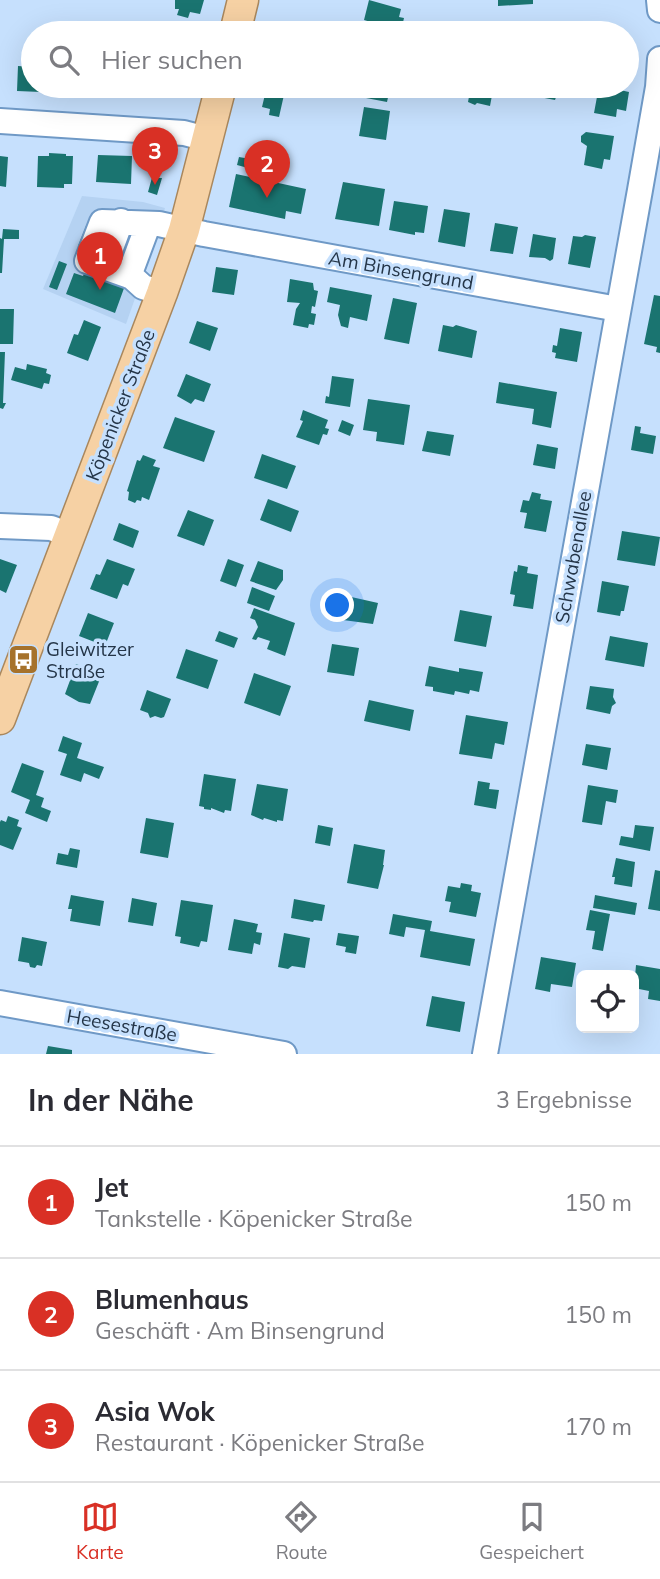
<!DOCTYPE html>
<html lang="de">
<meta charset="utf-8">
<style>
:root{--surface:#fff;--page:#f7f7f7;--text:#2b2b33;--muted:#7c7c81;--line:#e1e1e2;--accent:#d93025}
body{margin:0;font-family:Mulish,sans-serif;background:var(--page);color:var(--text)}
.controls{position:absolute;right:21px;bottom:21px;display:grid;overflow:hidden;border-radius:10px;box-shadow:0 7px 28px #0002}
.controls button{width:63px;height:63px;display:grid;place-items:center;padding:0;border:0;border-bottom:2px solid var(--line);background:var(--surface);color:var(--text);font:35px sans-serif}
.you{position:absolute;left:338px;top:606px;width:24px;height:24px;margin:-18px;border:5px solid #fff;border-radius:50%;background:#1a73e8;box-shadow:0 0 0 10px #1a73e833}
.badge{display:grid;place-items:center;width:46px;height:46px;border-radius:50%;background:var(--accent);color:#fff;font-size:23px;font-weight:700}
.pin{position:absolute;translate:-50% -58px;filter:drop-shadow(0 2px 4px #0008)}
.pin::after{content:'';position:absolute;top:37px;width:24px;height:21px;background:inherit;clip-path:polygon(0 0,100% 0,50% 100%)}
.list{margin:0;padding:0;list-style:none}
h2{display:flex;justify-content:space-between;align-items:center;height:91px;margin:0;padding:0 28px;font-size:30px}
h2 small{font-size:23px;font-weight:400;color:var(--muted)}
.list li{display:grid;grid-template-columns:46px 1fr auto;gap:21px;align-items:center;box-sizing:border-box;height:112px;padding:0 28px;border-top:2px solid var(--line)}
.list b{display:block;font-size:26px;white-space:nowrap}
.list p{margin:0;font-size:23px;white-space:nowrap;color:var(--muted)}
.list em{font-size:23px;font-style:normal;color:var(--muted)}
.icon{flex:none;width:38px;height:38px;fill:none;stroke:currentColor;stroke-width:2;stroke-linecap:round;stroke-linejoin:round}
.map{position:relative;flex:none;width:660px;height:1054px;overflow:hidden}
.search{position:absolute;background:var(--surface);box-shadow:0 7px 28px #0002;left:21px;right:21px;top:21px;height:77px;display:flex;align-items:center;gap:18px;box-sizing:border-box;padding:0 24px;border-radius:38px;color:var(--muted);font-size:26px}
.sheet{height:427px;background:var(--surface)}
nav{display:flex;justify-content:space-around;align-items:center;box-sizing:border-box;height:98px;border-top:2px solid var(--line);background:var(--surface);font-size:19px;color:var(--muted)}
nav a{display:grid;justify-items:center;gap:4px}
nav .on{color:var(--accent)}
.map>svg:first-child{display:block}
.built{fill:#b5d2f2}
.building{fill:#1a7470}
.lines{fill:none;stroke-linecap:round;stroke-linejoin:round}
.minor-casing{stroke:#6f99c6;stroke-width:28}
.major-casing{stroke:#a9875d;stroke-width:33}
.minor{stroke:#fff;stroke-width:24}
.major{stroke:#f6d1a4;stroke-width:30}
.labels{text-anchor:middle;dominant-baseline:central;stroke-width:7;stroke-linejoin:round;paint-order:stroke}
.street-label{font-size:19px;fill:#243548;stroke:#c6e0fd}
.poi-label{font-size:19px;fill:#243548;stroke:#c6e0fd;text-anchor:start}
</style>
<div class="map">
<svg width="660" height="1054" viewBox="0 0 660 1054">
<rect width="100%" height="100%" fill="#c6e0fd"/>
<path class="built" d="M 82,196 L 143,202 L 165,208 L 157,236 L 126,324 L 43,289 Z"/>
<path class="building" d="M 175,0 L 204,0 L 200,14 L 190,12 L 188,18 L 177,15 L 179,9 L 175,9 Z
M 369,0 L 401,9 L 399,17 L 404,18 L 401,31 L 364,20 Z
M 498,0 L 533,0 L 533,4 L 498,6 Z
M 18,66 L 33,67 L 33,86 L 41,86 L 41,92 L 17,91 Z
M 68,86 L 101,86 L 101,94 L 68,93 Z
M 118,86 L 141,86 L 141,95 L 118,94 Z
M 158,86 L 182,86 L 176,97 L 156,92 Z
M 267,86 L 286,86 L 279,117 L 269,115 L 270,109 L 262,107 Z
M 471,86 L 496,86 L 496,91 L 493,90 L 490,106 L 477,103 L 475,105 L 468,102 Z
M 531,86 L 560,86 L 555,100 L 529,95 Z
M 599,86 L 621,86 L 620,90 L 629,92 L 626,111 L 617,109 L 616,117 L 594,113 Z
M 368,88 L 389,93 L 387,102 L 366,98 Z
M 364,107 L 390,111 L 386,140 L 359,136 Z
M 586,132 L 614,136 L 610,160 L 604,159 L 602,169 L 584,165 L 587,146 L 581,142 L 581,136 Z
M 256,151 L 266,153 L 264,165 L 253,162 Z
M 49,153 L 66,154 L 66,156 L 73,156 L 72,184 L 64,184 L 64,188 L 37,187 L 38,156 L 49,156 Z
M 98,155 L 132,156 L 131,184 L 96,182 Z
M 0,156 L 8,157 L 6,187 L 0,186 Z
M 239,157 L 250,159 L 248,168 L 237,165 Z
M 156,163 L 162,165 L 159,178 L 162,178 L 157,195 L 148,192 Z
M 236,174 L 306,189 L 301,214 L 286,211 L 285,219 L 229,207 Z
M 343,182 L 385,189 L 379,226 L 335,219 Z
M 394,201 L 428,206 L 424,233 L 415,232 L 415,235 L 389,230 Z
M 444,209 L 470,213 L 465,247 L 438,242 Z
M 495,223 L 518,227 L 513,254 L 490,251 Z
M 86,226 L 139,247 L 115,313 L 66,294 L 74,273 L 83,276 L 93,252 L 78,246 Z
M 3,229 L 19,230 L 19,239 L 4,239 L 2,273 L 0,273 L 0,238 L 2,239 Z
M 533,234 L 556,238 L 553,259 L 550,261 L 545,258 L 529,257 Z
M 585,235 L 596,237 L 590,268 L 568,264 L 573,236 L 582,237 Z
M 59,261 L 67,264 L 57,290 L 49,287 Z
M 216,267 L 238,270 L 234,295 L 212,292 Z
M 290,279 L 313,283 L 314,290 L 318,291 L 315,307 L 312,306 L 311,313 L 316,314 L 314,325 L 309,324 L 308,328 L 293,325 L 296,309 L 300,303 L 287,302 Z
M 330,287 L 372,295 L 367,321 L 350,317 L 348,328 L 341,326 L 338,315 L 340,305 L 327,302 Z
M 654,295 L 660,296 L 660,353 L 656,352 L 657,347 L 644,344 Z
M 393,298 L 417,303 L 409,344 L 384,339 Z
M 0,309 L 14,309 L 13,344 L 0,344 Z
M 84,320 L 101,327 L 88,361 L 67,353 L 74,334 L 78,335 Z
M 197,321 L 218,328 L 210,351 L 189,343 Z
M 443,325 L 453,327 L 456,325 L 477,331 L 472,358 L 438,351 Z
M 560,328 L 582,332 L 577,362 L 555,358 L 556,353 L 552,352 L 553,345 L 557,346 Z
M 0,352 L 5,352 L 3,403 L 6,403 L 3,409 L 0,408 Z
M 27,364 L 47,369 L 46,373 L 51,375 L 49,384 L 44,383 L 42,389 L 11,380 L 15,367 L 26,370 Z
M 186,374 L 211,384 L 204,402 L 195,399 L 191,404 L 177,396 Z
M 332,376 L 354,379 L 350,407 L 325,403 L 326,396 L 329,397 Z
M 499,382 L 557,392 L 551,428 L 532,424 L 534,409 L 496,403 Z
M 368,399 L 410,405 L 404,445 L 376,441 L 377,432 L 363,430 Z
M 303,410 L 328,420 L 325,428 L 329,429 L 327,435 L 323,434 L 319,445 L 296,437 L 303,421 L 300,420 Z
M 175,417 L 215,431 L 204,462 L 163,448 Z
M 342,420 L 354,425 L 350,436 L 338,431 Z
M 635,426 L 641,427 L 640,433 L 656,436 L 653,454 L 631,450 Z
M 427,431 L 454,435 L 450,456 L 422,451 Z
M 537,444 L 558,448 L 555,469 L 533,465 Z
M 262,454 L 296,466 L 287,489 L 254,478 Z
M 143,455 L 156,460 L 153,466 L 160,468 L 149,500 L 142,497 L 141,501 L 137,500 L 135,503 L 128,500 L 129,492 L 127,491 L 137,460 L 140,461 Z
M 532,492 L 541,494 L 540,499 L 552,501 L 546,532 L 524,528 L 527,513 L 520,512 L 523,500 L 529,501 Z
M 268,499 L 299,511 L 291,532 L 260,520 Z
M 188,510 L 214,520 L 204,546 L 177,536 Z
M 119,523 L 139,531 L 133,548 L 113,540 Z
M 622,531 L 660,537 L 655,566 L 617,560 Z
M 0,559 L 17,565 L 6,593 L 0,590 Z
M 107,559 L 135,569 L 128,586 L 123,584 L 117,599 L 90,589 L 96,574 L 100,575 Z
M 228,559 L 244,565 L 236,587 L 220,581 Z
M 258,561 L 283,570 L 283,580 L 276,590 L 250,581 Z
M 518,565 L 528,567 L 527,573 L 538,575 L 533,609 L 513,606 L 515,595 L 510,594 L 514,571 L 517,572 Z
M 602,581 L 629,586 L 624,611 L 621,611 L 620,616 L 597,612 Z
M 252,587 L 275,596 L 269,611 L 247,603 Z
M 347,596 L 378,603 L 373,624 L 343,620 Z
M 254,608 L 295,623 L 285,656 L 267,649 L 270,641 L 258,637 L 256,640 L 252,639 L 258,627 L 255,620 L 250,618 Z
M 460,610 L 492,616 L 486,647 L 454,641 Z
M 88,613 L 114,623 L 105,646 L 79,636 Z
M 219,631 L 238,638 L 234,648 L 215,641 Z
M 610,636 L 648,643 L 644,667 L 605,660 Z
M 332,644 L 359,648 L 354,676 L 327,672 Z
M 186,649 L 218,660 L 208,689 L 176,678 Z
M 76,664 L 102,674 L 90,704 L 79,702 L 65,694 Z
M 429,666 L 459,672 L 459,668 L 483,672 L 479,692 L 470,690 L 469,694 L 455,691 L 454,695 L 433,691 L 433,687 L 425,686 Z
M 254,673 L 291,686 L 280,716 L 244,703 Z
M 590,686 L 614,689 L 613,697 L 616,703 L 612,706 L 610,714 L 586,709 Z
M 147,690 L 171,699 L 164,717 L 161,718 L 155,716 L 150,718 L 148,713 L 140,710 Z
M 369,700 L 414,710 L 410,731 L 364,721 Z
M 466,715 L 508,722 L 504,745 L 495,743 L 492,759 L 459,754 Z
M 63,736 L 82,743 L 77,758 L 104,767 L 99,779 L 84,773 L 81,782 L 60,775 L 67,754 L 58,751 Z
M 586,744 L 611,748 L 607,770 L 582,765 Z
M 22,763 L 44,771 L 36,795 L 44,798 L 41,807 L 51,811 L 47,822 L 25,813 L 30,800 L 11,792 Z
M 204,774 L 236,779 L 231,811 L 225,810 L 224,813 L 211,808 L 211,810 L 204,809 L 204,807 L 199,806 Z
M 478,781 L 490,783 L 489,789 L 499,790 L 496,809 L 474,805 Z
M 257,784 L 288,789 L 283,821 L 277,820 L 277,822 L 264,818 L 263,820 L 251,815 Z
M 588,785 L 618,790 L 616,803 L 606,801 L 602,825 L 582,822 Z
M 8,816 L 19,820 L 17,826 L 22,828 L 13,850 L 0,845 L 0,822 L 1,820 L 6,822 Z
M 146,818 L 174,823 L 168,858 L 140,853 Z
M 318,825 L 333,828 L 330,846 L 315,843 Z
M 635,825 L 654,827 L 650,851 L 619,845 L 621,836 L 633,838 Z
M 354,844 L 385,850 L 383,865 L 384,865 L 378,889 L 347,883 Z
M 70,848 L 80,850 L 77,868 L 56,864 L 58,853 L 68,855 Z
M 616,858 L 635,862 L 632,887 L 614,884 L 615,877 L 612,877 Z
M 655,870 L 660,871 L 660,911 L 648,909 Z
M 461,883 L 472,885 L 471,891 L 481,893 L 476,917 L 449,912 L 451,902 L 445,901 L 448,886 L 460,888 Z
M 71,895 L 104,901 L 100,926 L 70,921 L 72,909 L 68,909 Z
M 595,895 L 637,903 L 635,915 L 593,908 Z
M 132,898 L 157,903 L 153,926 L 128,922 Z
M 294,899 L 325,905 L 322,921 L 314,920 L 313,922 L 291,918 Z
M 181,900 L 213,905 L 207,942 L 201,941 L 199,947 L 180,943 L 181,937 L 175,936 Z
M 590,910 L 610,914 L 603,951 L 592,949 L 595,931 L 586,930 Z
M 393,914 L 432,921 L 430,931 L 475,939 L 470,966 L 420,957 L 425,930 L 406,927 L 404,937 L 389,934 Z
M 234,919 L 258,924 L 256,932 L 262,933 L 260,945 L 254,943 L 252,954 L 228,950 Z
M 284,933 L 310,938 L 305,968 L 292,966 L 288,969 L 278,967 Z
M 338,933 L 359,936 L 356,954 L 345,952 L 346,947 L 336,945 Z
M 22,937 L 47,942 L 42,966 L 37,965 L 35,968 L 30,967 L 29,963 L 18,961 Z
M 541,957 L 576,963 L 572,987 L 551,984 L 550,992 L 535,989 Z
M 636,965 L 660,969 L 660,1001 L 648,999 L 649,991 L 634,988 Z
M 432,996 L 465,1002 L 460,1032 L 426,1026 Z
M 48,1046 L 72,1050 L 72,1054 L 46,1054 Z"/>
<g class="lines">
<defs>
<path id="minor" d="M 659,0 L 660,10
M 0,121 L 184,133 L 207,139
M 104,267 L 121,221
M 129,276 L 148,225
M 162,293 L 143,287 L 132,277 L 87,261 L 102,222 L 159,224 L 204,234 L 618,309
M 0,526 L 51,528 L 70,535
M 0,1003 L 284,1054
M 485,1054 L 640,190 L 658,87 L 660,59"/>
<path id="major" d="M 235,33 L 243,0
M 0,719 L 162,293 L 184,230 L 221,86"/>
</defs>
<use href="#minor" class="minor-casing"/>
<use href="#major" class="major-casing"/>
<use href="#minor" class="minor"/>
<use href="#major" class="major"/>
</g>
<defs>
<symbol id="bus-square" viewBox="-11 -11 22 22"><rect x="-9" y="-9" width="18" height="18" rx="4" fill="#a6722b" stroke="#c6e0fd"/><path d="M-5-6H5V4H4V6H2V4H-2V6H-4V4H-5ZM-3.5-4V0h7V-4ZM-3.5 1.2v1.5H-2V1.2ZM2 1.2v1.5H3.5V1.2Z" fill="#fff"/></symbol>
</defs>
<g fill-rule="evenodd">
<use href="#bus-square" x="6" y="642" width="35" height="35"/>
</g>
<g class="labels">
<g class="street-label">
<text transform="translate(401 270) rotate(10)">Am Binsengrund</text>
<text transform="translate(120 405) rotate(-69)">Köpenicker Straße</text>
<text transform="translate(573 557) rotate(-80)">Schwabenallee</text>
<text transform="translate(122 1025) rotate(10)">Heesestraße</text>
</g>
<g class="poi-label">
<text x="46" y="649">Gleiwitzer<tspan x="46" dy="22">Straße</tspan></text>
</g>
</g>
</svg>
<div class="controls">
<button><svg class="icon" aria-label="locate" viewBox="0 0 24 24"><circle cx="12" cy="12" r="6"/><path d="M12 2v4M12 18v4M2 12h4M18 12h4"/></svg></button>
</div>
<div class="you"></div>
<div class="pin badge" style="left:100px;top:290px">1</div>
<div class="pin badge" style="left:267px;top:198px">2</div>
<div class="pin badge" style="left:155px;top:185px">3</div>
<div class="search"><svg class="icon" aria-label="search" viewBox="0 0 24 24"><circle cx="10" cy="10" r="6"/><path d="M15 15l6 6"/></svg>Hier suchen</div>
</div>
<section class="sheet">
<h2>In der Nähe<small>3 Ergebnisse</small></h2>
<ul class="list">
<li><span class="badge">1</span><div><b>Jet</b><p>Tankstelle · Köpenicker Straße</p></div><em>150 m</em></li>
<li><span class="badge">2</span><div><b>Blumenhaus</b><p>Geschäft · Am Binsengrund</p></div><em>150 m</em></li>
<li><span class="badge">3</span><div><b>Asia Wok</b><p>Restaurant · Köpenicker Straße</p></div><em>170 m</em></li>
</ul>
</section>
<nav>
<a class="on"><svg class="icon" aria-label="map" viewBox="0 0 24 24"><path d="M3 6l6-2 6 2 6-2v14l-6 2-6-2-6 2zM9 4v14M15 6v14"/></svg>Karte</a>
<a><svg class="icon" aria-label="directions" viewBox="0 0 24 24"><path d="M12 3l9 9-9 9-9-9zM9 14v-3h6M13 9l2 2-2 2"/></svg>Route</a>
<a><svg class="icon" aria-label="saved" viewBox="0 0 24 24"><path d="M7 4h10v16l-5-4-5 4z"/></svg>Gespeichert</a>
</nav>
